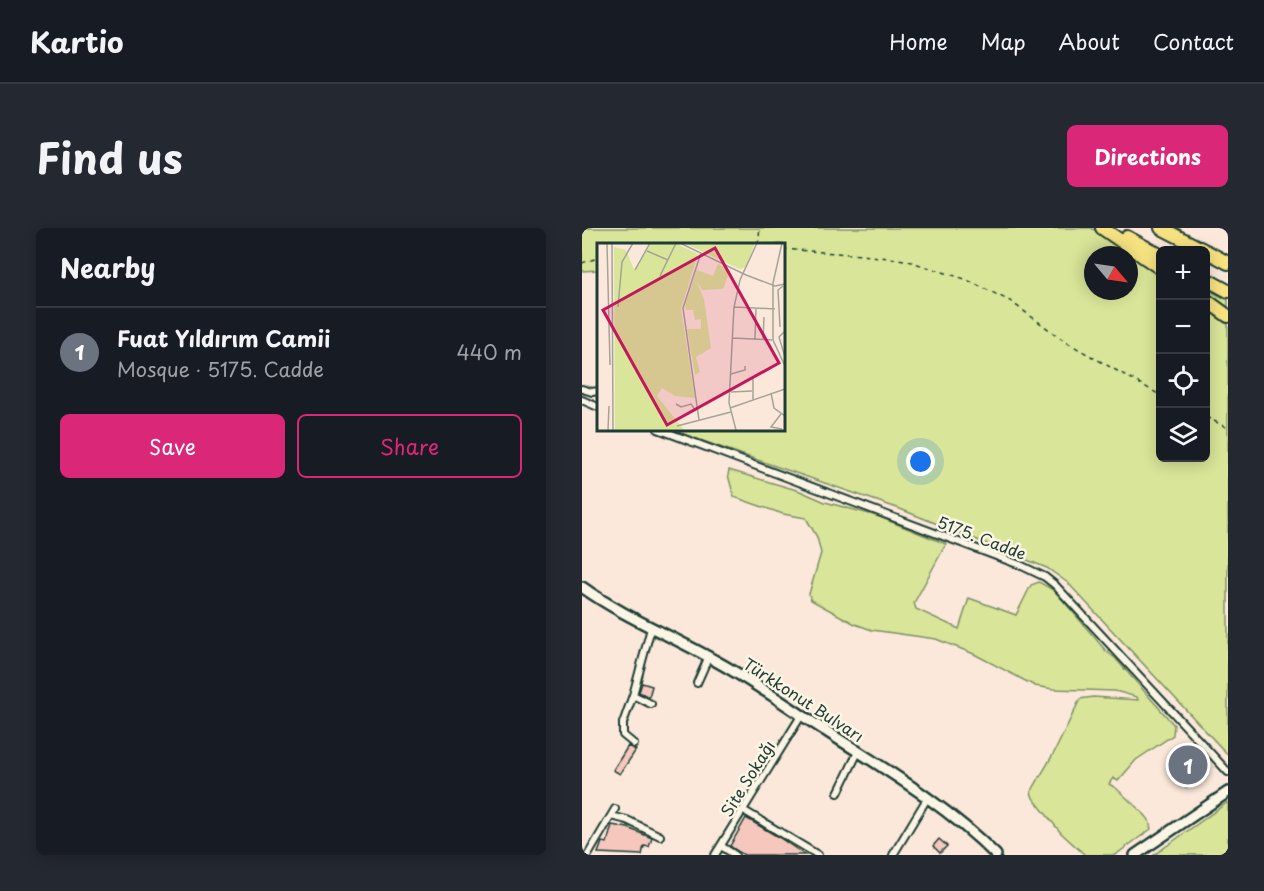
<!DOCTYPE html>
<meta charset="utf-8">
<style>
:root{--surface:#171b24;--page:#242831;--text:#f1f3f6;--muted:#9ea1a6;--line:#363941;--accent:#db2777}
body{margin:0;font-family:"Playpen Sans",sans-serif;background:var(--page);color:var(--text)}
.controls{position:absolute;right:18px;top:18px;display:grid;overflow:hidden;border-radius:9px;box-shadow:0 3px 15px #0003}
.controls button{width:54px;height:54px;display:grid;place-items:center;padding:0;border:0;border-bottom:2px solid var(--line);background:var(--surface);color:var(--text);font:30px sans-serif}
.compass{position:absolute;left:502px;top:18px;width:54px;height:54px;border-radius:50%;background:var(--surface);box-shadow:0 3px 15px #0003;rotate:119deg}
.you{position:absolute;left:339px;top:234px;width:21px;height:21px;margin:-15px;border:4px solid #fff;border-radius:50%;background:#1a73e8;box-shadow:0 0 0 9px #1a73e833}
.badge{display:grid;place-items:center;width:39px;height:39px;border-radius:50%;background:var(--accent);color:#fff;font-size:20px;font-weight:700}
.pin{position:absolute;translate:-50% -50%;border:3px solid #fff;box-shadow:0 2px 6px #0006}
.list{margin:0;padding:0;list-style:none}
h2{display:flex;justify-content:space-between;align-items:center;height:78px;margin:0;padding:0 24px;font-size:26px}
h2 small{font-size:20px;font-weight:400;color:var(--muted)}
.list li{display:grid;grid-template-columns:39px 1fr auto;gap:18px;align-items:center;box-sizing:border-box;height:90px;padding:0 24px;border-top:2px solid var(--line)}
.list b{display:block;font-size:22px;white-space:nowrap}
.list p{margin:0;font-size:20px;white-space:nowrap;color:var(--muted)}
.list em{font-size:20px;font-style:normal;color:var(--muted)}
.actions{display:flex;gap:12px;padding:18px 24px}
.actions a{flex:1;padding:14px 0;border:2px solid var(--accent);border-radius:9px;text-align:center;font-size:21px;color:var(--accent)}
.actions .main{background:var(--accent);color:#fff}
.icon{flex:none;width:33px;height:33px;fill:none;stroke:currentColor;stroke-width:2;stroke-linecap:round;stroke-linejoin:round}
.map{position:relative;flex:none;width:646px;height:627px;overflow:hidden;border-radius:9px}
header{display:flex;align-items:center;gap:36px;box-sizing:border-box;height:84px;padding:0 30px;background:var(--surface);border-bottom:2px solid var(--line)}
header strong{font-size:28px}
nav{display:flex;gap:33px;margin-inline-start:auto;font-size:21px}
.intro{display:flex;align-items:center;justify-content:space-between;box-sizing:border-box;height:144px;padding:0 36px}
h1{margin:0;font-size:42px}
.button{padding:15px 27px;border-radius:9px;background:var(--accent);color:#fff;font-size:21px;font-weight:700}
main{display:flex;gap:36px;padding:0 36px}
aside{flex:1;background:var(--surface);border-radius:9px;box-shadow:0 3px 15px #0003}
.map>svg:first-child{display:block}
.green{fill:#d9e598;stroke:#7c9166;stroke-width:1.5;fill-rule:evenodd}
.building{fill:#f5c7bd;stroke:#1f3d34;stroke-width:1.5}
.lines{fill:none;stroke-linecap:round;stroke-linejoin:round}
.street-casing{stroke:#1f3d34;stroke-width:10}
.secondary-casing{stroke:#1f3d34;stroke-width:14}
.highway-casing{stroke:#1f3d34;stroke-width:16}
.path{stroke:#1f3d34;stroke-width:1.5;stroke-dasharray:4.5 4.5;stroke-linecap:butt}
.street{stroke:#fcf5e5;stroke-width:6}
.secondary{stroke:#fcf5e5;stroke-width:9}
.highway{stroke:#f7e281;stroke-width:12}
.labels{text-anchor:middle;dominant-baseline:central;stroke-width:5;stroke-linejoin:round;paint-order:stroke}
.street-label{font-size:16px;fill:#1f3d34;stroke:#fcf5e5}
.inset-road{fill:none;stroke:#a3a498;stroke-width:1.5}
.view{fill:#c2185b;fill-opacity:0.15;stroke:#c2185b;stroke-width:3}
.inset-edge{fill:none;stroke:#1f3d34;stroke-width:3}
</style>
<header>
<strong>Kartio</strong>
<nav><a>Home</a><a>Map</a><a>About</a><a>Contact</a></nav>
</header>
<div class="intro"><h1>Find us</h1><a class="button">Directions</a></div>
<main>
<aside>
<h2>Nearby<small></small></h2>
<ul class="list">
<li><span class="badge" style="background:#6b7280">1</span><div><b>Fuat Yıldırım Camii</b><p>Mosque · 5175. Cadde</p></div><em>440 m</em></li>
</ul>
<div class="actions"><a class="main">Save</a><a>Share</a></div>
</aside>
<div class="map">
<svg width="646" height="627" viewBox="0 0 646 627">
<rect width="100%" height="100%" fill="#fbe8da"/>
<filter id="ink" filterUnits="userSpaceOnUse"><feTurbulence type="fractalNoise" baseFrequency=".0167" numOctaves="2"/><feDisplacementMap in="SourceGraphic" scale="12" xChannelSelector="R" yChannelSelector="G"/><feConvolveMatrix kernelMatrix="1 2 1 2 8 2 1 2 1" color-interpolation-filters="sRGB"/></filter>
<g filter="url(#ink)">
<path class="green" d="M 0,0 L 509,0 L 578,37 L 578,230 L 624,230 L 624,61 L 646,72 L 646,527 L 486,355 L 465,340 L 318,281 L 86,201 L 201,201 L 201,16 L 16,16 L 16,42 L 0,43 ZM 511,27 L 547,27 L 547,63 L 511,63 Z
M 147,242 L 218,263 L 243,274 L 295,288 L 364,316 L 332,375 L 334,381 L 377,401 L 387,370 L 434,387 L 449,357 L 457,354 L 473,363 L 524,423 L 533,430 L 592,497 L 591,507 L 554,532 L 536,553 L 531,550 L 527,556 L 534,560 L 563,587 L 567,592 L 569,601 L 533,627 L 503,627 L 479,605 L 451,570 L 449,564 L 473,523 L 498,471 L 511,469 L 556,472 L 555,469 L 533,463 L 471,461 L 453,458 L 392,426 L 354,411 L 290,402 L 273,396 L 229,372 L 227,366 L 239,325 L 235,309 L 224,290 L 201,286 L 152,269 L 146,247 Z
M 646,574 L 646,627 L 572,627 Z"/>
<path class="building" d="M 60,455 L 70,458 L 67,469 L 57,464 Z
M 46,518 L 54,522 L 38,546 L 31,542 Z
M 604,522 L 614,524 L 613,527 L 617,527 L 620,531 L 618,547 L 611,551 L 609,556 L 605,559 L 598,558 L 596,553 L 597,548 L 592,542 L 595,527 L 600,524 L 604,525 Z
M 164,590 L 198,610 L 223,627 L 162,627 L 157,624 L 148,618 Z
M 30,597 L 46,600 L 70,610 L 67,619 L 62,618 L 60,627 L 16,625 L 20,614 L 25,615 Z
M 357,611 L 365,618 L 358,625 L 351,618 Z"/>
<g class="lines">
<defs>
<path id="street" d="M 0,161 L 10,164 L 16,163
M 0,172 L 16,179
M 76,201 L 438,337 L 463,349 L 473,357 L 646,544
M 69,400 L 51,467 L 69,476
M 115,455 L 127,428
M 51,467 L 41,495 L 41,507 L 52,516
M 256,565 L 276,524
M 161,582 L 236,627
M 29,588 L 45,592 L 78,608
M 139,618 L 153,627
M 6,627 L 33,581
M 133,627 L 219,488
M 311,627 L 346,569"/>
<path id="secondary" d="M 0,359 C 42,389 88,407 132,432 C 171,453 206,479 244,503 C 303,541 364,577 414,627
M 553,627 L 646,564"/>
<path id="highway" d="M 520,0 L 578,40
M 579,0 L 622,22
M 545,9 L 578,27
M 624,23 L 646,35
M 624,51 L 646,63
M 624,72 L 646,88"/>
</defs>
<use href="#street" class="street-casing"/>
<use href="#secondary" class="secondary-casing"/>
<use href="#highway" class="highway-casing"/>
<path class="path" d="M 176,16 L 178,0
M 201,21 L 280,27 L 323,32 L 383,51 L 428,73 L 484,114 L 578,167
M 0,35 L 16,30
M 624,189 L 646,200"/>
<use href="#street" class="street"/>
<use href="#secondary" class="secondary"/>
<use href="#highway" class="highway"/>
</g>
</g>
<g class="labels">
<g class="street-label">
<text transform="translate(400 309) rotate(21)">5175. Cadde</text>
<text transform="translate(222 471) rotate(33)">Türkkonut Bulvarı</text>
<text transform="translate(165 550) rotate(-58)">Site Sokağı</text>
</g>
</g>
<g transform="translate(15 15)">
<rect width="188" height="188" fill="#fbe8da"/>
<path d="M 54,0 L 78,0 L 101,11 L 84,66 L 98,155 L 78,153 L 65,145 L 60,153 L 87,187 L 18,187 L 17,4 L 29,7 L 37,27 ZM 87,0 L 158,0 L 149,24 L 143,26 ZM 121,21 L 133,27 L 126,46 L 105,47 L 99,37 L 107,56 L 114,105 L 99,114 L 103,129 L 98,132 L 90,86 L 104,86 L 104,76 L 98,77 L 96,67 L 89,67 L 88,62 L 100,27 L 116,33 Z" fill="#d9e598"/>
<path class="inset-road" d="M 10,0 L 13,122M 15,0 L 16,187M 83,0 L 149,32 L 178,43 L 188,41M 185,0 L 176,40 L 176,97 L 188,123M 50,8 L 71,17M 38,27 L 53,0M 63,33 L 79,0M 21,64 L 25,19 L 36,0M 137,64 L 178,66M 183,84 L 181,47 L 186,43M 188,88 L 182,94 L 188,114M 135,95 L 175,97M 158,96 L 159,65M 166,97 L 167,74M 134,131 L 148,127 L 148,123M 156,136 L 156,157M 134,149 L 155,148M 174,150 L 177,165 L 188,173M 79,161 L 84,164 L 94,161 L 99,168M 133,165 L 188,146M 184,171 L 174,184 L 185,186M 102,177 L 86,65 L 104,10M 80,183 L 134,169M 11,187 L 12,163M 139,187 L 132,160 L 137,64 L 143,37 L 160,0"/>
<path class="view" d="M 118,5 L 182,120 L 70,182 L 6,67 Z"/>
<rect width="188" height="188" class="inset-edge"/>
</g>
</svg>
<div class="controls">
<button>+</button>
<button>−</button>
<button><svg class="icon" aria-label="locate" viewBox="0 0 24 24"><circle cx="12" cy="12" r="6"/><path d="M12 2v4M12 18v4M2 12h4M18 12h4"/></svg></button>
<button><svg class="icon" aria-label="layers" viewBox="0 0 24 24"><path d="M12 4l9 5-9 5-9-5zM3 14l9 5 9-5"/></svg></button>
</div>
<svg class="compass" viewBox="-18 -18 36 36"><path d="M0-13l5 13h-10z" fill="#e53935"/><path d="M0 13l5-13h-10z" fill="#9ea1a6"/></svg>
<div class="you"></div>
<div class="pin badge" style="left:606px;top:537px;background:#6b7280">1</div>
</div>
</main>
